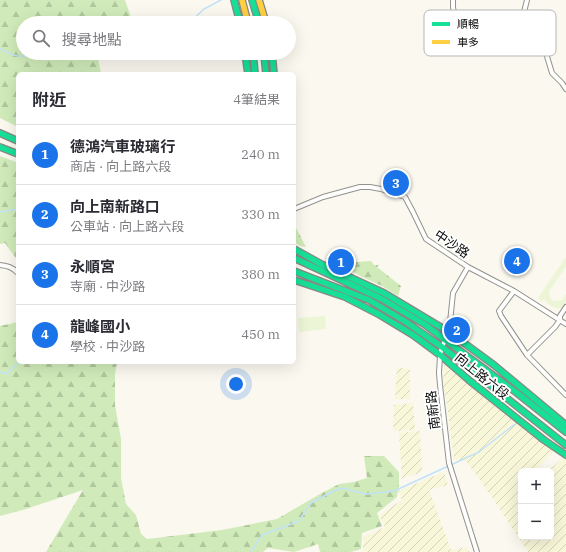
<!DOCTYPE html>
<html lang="zh-TW">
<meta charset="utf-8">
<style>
:root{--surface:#fff;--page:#f2f2f3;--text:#2b2b33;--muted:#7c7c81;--line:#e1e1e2;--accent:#1a73e8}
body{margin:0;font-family:"IBM Plex Serif","Noto Sans TC",serif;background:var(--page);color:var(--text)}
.controls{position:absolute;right:12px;bottom:12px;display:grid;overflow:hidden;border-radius:6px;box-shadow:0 4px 16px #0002}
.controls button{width:36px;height:36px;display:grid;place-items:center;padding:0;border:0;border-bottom:1px solid var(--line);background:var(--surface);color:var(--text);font:20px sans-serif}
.you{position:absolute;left:236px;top:384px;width:14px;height:14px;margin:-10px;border:3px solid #fff;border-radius:50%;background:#1a73e8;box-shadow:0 0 0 6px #1a73e833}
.badge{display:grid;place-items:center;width:26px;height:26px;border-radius:50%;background:var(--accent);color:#fff;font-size:13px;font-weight:700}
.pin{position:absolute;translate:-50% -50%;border:2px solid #fff;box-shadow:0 1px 4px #0006}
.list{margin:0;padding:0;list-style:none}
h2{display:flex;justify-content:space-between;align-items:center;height:52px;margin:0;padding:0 16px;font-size:17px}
h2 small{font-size:13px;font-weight:400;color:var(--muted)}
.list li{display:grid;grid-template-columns:26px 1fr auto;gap:12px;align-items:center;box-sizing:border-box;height:60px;padding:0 16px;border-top:1px solid var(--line)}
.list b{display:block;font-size:15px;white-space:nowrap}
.list p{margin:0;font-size:13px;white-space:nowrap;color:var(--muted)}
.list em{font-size:13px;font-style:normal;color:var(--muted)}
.icon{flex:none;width:22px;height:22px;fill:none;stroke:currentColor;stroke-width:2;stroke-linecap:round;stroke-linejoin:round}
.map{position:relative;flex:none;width:566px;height:552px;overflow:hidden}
.search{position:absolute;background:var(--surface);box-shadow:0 4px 16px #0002;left:16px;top:16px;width:280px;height:44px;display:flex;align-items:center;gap:10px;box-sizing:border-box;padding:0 14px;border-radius:22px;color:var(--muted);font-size:15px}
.panel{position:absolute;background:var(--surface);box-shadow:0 4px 16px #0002;left:16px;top:72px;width:280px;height:292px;border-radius:6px}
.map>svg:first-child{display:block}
.farmland{fill:url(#farmland-furrows)}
.forest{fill:url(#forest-firs)}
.pitch{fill:#ecf6d6}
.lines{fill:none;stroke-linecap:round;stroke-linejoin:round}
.stream{stroke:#c1e2f9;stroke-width:1.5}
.street-casing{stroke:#93928e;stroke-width:6}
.fast-casing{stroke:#898884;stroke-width:8}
.slow-casing{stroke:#898884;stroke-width:8}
.street{stroke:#fefefd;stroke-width:4}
.fast{stroke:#16e098;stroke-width:5.5}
.slow{stroke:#ffcf43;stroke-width:5.5}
.labels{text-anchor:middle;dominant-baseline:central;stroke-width:4;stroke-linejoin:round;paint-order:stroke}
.street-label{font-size:13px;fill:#0b0b0b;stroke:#fff}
.key{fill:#fff;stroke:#b6b6b6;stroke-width:1}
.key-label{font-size:11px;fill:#0b0b0b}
</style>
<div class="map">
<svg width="566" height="552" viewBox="0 0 566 552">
<defs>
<pattern id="farmland-furrows" width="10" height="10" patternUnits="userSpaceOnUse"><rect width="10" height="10" fill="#f9f7d9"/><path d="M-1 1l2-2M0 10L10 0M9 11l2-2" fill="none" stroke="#d4d2b9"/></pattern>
<pattern id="forest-firs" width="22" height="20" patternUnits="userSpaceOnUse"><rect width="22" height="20" fill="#d0ebb9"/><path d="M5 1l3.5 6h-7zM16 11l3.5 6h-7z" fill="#b1c89e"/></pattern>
</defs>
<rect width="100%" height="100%" fill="#faf8ef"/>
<path class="farmland" d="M 444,365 L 555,450 L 534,471 L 521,471 L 521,537 L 551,537 L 551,471 L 548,471 L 564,457 L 566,458 L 566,552 L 528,552 L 492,497 L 466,461 L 454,459 L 446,398 L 443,388 Z
M 397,367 L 410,369 L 410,399 L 395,399 Z
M 413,403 L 415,430 L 393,431 L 394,405 Z
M 420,431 L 422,472 L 402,479 L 399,433 Z
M 444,472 L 448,485 L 429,490 L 451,550 L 467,547 L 469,552 L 359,552 L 363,551 L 363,537 L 385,527 L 379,515 L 402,500 L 398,491 Z"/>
<path class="forest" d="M 0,0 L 125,0 L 133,23 L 23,23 L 23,53 L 97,53 L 101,74 L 18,74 L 18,127 L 0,118 Z
M 0,156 L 18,163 L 18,261 L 5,243 L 0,244 Z
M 294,224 L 306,247 L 300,246 L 294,242 Z
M 352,257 L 356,262 L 371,261 L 374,265 L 379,265 L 377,267 L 401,286 L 398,296 L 382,286 L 360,276 L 347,268 Z
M 18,322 L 18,362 L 117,362 L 115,375 L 115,405 L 121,439 L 121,478 L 126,504 L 136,515 L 141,534 L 147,539 L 222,530 L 277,519 L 320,494 L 339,484 L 354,482 L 367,478 L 364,456 L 384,456 L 399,472 L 399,485 L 397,497 L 377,513 L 382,526 L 362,533 L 361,549 L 351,552 L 320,552 L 318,544 L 294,552 L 268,548 L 263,552 L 46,552 L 83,490 L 23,510 L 0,516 L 0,326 Z"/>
<path class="pitch" d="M 566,257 L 566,267 L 549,291 C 549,295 550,299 553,301 L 562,300 L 566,294 C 566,298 566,301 565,304 C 560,314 548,305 544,299 L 542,302 L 538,298 Z
M 325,316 L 326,329 L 299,332 L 298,318 Z"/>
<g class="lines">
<path class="stream" d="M 189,23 L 204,9 L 221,0
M 0,49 C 10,54 21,60 31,53
M 0,212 L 18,209
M 0,372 L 7,374 L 12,368 L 20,362
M 251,552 L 262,535 L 299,521 L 311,503 L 328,494 L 341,488 L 366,494 L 394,491 L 479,452 L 515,424"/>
<defs>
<path id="street" d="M 453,0 L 453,7 L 458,40
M 527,0 L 524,12 L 536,20 L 552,73 L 562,83 L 566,89
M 294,209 L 323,197 L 360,187 L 370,187 L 381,189 L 405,197 L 413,212 L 426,239 L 468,267 L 514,291 L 566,324
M 0,265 C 8,266 12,267 18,273
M 468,267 L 453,293 L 449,332 L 442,347 L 440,355 L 439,373 L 440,385 L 449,463 L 477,552
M 514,291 L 499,311 L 501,316 L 527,355 L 566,395
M 527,355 L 555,327 L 560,320 L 560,316 L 566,307"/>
<path id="fast" d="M 234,0 L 240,23
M 252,0 L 259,23
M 245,53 L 248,74
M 253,53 L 255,74
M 264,53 L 266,74
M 272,53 L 274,74
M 0,133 L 18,141
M 0,147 L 18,154
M 294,249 L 323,265 L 384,293 L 449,332 L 494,365 L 566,425
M 294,258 L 382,299 L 424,324 L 517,393 L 566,432
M 294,271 L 369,300 L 406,322 L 442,347 L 566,445
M 294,280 L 345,297 L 380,315 L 413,335 L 440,355 L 470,381 L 544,440 L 566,455"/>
<path id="slow" d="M 242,0 L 248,23
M 259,0 L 266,23"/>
</defs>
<use href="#street" class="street-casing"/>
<use href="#fast" class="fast-casing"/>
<use href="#slow" class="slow-casing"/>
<use href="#street" class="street"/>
<use href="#fast" class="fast"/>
<use href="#slow" class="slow"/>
</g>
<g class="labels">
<g class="street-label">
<text transform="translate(452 244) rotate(34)">中沙路</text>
<text transform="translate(482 376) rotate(39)">向上路六段</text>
<text transform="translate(433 410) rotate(-97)">南新路</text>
</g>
</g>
<rect x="424" y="10" width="132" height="46" rx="6" class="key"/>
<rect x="432" y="22" width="18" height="4" fill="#16e098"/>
<rect x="432" y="40" width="18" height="4" fill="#ffcf43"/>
<g class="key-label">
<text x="457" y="28">順暢</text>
<text x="457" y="46">車多</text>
</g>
</svg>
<div class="controls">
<button>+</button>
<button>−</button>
</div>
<div class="you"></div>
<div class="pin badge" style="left:341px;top:262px">1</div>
<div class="pin badge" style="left:457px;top:330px">2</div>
<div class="pin badge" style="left:396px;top:183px">3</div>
<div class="pin badge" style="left:517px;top:261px">4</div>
<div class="search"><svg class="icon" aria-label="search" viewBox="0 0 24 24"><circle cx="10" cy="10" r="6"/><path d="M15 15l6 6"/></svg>搜尋地點</div>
<section class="panel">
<h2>附近<small>4筆結果</small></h2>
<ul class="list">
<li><span class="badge">1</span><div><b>德鴻汽車玻璃行</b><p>商店 · 向上路六段</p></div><em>240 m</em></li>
<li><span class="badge">2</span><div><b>向上南新路口</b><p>公車站 · 向上路六段</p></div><em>330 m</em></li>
<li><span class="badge">3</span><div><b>永順宮</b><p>寺廟 · 中沙路</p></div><em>380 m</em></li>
<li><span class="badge">4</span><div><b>龍峰國小</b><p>學校 · 中沙路</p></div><em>450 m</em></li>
</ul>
</section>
</div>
